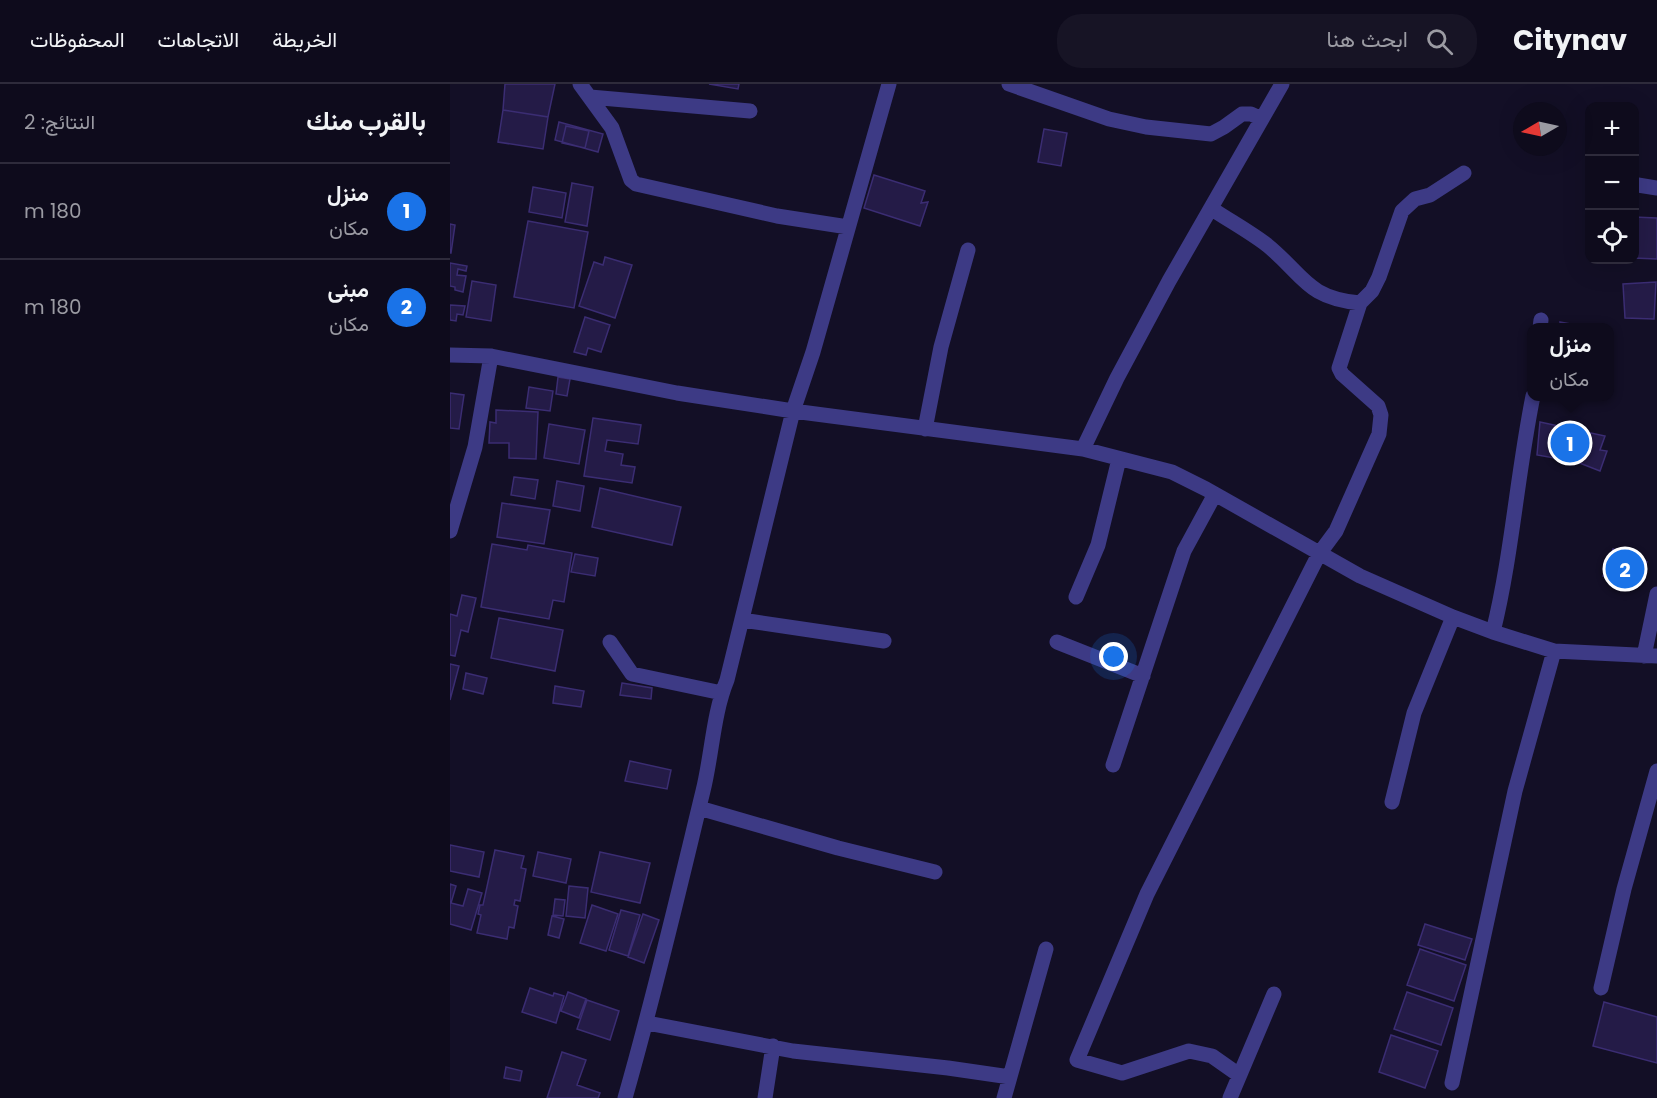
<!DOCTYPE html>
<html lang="ar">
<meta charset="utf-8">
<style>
:root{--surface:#0e0b1c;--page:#171425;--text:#f1f3f6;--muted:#9b9ba3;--line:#2e2b3b;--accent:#1a73e8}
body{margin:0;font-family:Poppins,Vazirmatn,sans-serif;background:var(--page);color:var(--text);direction:rtl}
.controls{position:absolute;right:18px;top:18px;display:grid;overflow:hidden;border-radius:12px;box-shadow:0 6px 24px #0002}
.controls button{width:54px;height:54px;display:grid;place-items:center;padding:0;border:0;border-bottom:2px solid var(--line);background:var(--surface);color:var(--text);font:30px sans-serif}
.compass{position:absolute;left:1063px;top:18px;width:54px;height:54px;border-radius:50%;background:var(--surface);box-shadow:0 6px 24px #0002;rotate:261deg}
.you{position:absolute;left:664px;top:573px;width:21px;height:21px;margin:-15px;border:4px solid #fff;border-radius:50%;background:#1a73e8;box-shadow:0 0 0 9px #1a73e833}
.badge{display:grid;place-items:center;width:39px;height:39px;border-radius:50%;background:var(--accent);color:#fff;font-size:20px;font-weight:700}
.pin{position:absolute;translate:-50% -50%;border:3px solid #fff;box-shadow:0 2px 6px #0006}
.popup{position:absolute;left:1077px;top:239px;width:87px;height:78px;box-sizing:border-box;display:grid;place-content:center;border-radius:12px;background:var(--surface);filter:drop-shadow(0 2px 4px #0005);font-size:20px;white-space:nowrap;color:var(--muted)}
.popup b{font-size:22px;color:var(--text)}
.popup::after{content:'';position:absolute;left:50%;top:100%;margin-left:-12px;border:12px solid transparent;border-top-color:var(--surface)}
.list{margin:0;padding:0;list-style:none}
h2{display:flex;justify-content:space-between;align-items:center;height:78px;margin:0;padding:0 24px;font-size:26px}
h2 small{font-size:20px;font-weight:400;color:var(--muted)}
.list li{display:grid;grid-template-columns:39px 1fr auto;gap:18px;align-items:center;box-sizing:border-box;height:96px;padding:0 24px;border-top:2px solid var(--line)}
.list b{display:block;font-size:22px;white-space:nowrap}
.list p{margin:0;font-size:20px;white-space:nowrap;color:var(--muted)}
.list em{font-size:20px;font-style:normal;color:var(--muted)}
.icon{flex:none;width:33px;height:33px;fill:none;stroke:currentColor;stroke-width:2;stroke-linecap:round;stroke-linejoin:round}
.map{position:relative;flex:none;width:1207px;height:1014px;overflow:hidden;direction:ltr}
header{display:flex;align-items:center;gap:36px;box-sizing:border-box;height:84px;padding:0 30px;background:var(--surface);border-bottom:2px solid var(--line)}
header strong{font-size:28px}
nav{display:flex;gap:33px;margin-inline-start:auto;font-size:21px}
.search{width:420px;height:54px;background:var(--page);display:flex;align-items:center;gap:15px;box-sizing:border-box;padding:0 21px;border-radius:24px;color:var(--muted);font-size:22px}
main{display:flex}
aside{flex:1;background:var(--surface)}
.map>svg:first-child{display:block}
.building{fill:#241b47;stroke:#3b2d73;stroke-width:1.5}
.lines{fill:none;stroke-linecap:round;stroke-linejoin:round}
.street{stroke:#3d3a85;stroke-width:15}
</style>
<header>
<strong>Citynav</strong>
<div class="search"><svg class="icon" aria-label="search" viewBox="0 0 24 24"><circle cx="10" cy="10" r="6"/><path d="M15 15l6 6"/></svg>ابحث هنا</div>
<nav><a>الخريطة</a><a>الاتجاهات</a><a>المحفوظات</a></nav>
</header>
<main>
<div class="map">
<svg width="1207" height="1014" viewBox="0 0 1207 1014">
<rect width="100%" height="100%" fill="#130f26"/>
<path class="building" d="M 55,0 L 105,0 L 98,33 L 53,26 Z
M 259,0 L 289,0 L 288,5 Z
M 53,26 L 98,33 L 93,65 L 48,58 Z
M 109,38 L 153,50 L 148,68 L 105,56 Z
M 116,42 L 139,47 L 135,64 L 112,59 Z
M 594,45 L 617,49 L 611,82 L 588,78 Z
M 424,91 L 475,107 L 471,119 L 478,118 L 470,142 L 414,124 Z
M 122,99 L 143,103 L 137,142 L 115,138 Z
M 83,103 L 116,109 L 112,134 L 79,128 Z
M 1184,133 L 1207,134 L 1207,175 L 1184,174 Z
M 78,137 L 138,148 L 124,224 L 64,213 Z
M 0,140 L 5,141 L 1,169 L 0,169 Z
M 155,173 L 182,181 L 165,234 L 129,222 L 144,178 L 153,181 Z
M 0,179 L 17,182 L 16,187 L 8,185 L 7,191 L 16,192 L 13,208 L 5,206 L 5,203 L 0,202 Z
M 22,197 L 46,201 L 41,237 L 16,233 Z
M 1206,198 L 1204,235 L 1175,234 L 1173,200 Z
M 0,221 L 15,222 L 13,231 L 7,230 L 6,237 L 0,236 Z
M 135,233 L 160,241 L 151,268 L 138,264 L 136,271 L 124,268 Z
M 1110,238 L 1142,244 L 1110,244 Z
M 108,293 L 120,295 L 117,312 L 106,310 Z
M 79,303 L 103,307 L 100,327 L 76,324 Z
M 0,309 L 14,311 L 9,345 L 0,344 Z
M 46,326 L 88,328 L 86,375 L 59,374 L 59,359 L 39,359 L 40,338 L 46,339 Z
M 143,334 L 191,341 L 188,360 L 157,356 L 155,367 L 173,370 L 171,381 L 185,383 L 182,399 L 134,392 Z
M 1090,338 L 1155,352 L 1150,366 L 1157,367 L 1150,387 L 1127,378 L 1087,371 Z
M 99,340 L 135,346 L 129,380 L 94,374 Z
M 64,393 L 88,396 L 85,415 L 61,411 Z
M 107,397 L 134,402 L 130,427 L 103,422 Z
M 150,404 L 231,423 L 222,461 L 142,443 Z
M 52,419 L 100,426 L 94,460 L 47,453 Z
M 42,460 L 77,466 L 78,461 L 122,469 L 114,518 L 103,516 L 99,535 L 31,523 Z
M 1163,465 L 1197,478 L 1186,502 L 1153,492 Z
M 125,470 L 148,474 L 145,492 L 121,488 Z
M 12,511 L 26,514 L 18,548 L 11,546 L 5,572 L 0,571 L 0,530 L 7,532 Z
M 49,534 L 113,546 L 105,587 L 41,574 Z
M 0,580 L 9,582 L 0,616 Z
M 16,589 L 37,594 L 33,610 L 13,605 Z
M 172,599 L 202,604 L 201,615 L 170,611 Z
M 105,602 L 134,607 L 131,623 L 103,619 Z
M 180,677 L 221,686 L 217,705 L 175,697 Z
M 0,761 L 34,768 L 29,793 L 0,787 Z
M 45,766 L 74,772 L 71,784 L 76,785 L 70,817 L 65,816 L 64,821 L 68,822 L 64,844 L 59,843 L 57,855 L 27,849 L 31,831 L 28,830 L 30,821 L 33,821 Z
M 88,768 L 121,775 L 116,799 L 83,792 Z
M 150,768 L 200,779 L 190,819 L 141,808 Z
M 0,800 L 6,802 L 1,819 L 13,822 L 18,805 L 32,809 L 21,846 L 0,840 Z
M 119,802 L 138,804 L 135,834 L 116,832 Z
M 105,815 L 115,816 L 113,832 L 103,831 Z
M 142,821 L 168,830 L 156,867 L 130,859 Z
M 171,826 L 190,831 L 178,872 L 159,866 Z
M 193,830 L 209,836 L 194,879 L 178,873 Z
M 102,832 L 114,835 L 109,854 L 98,851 Z
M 975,840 L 1022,855 L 1015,876 L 968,861 Z
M 970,865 L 1016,881 L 1004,917 L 957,901 Z
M 80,904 L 103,912 L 104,909 L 114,912 L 106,939 L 72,928 Z
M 118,908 L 136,915 L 129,934 L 111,927 Z
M 957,908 L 1003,924 L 991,961 L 944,945 Z
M 137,916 L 169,927 L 160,956 L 127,945 Z
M 1154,918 L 1207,933 L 1207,979 L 1143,962 Z
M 941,951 L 988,967 L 975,1004 L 929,988 Z
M 112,968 L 136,976 L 127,1001 L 150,1009 L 148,1014 L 97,1014 Z
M 56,983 L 72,987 L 70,997 L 54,994 Z"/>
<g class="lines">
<path class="street" d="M 130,0 L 162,44 L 181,96 L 186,100 L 327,132 L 398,143
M 559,0 L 659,35 L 696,43 L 761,50 L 774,43 L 792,30 L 801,30 L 812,35
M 140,13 L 300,27
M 1188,101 L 1207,104
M 762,125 C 780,137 800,148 817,161 C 854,191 856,214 910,219
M 1090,244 L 1091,236
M 0,271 L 41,272 L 227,309 L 343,327 L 633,365 L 722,388 L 756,405 L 910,492 L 1003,533 L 1043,548 L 1104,567 L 1207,572
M 475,345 L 491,263 L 518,166
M 633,365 L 667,294 L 719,197 L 832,0
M 0,447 L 25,363 L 41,272
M 626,513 L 648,461 L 669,375
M 292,536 L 434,557
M 1043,548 C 1062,471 1067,391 1083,312
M 160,558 L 182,590 L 272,609
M 607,558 L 693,592
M 1194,572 L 1207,510
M 663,681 L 734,467 L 765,410
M 942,718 L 964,629 L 1003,533
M 249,724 L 388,764 L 485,788
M 1151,904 L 1174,805 L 1207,687
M 197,939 L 343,967 L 498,984 L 560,993
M 789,991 L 762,972 L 739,967 L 672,989 L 627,976 L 697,810 L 869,470 L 886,447 L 929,350 L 931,331 L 928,322 L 892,290 L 889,284 L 910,219 L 922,207 L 929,193 L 952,127 L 965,115 L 980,111 L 1014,89
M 1002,999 L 1065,707 L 1104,567
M 175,1014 C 204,913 228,810 253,707 C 262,671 263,630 277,596 L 343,327 L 363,268 L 439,0
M 315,1014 L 323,962
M 554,1014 L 596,865
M 780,1014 L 824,910"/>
</g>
</svg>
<div class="controls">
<button>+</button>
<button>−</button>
<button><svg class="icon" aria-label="locate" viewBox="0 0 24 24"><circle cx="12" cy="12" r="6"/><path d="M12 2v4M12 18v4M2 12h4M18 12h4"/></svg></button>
</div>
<svg class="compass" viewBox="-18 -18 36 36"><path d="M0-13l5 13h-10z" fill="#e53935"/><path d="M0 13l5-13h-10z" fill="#9b9ba3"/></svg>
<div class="you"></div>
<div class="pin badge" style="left:1120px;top:359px">1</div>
<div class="popup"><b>منزل</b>مكان</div>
<div class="pin badge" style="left:1175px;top:485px">2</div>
</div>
<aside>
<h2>بالقرب منك<small>النتائج: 2</small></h2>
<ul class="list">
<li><span class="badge">1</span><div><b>منزل</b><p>مكان</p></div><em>180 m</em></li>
<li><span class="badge">2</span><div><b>مبنى</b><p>مكان</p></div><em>180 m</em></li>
</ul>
</aside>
</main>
